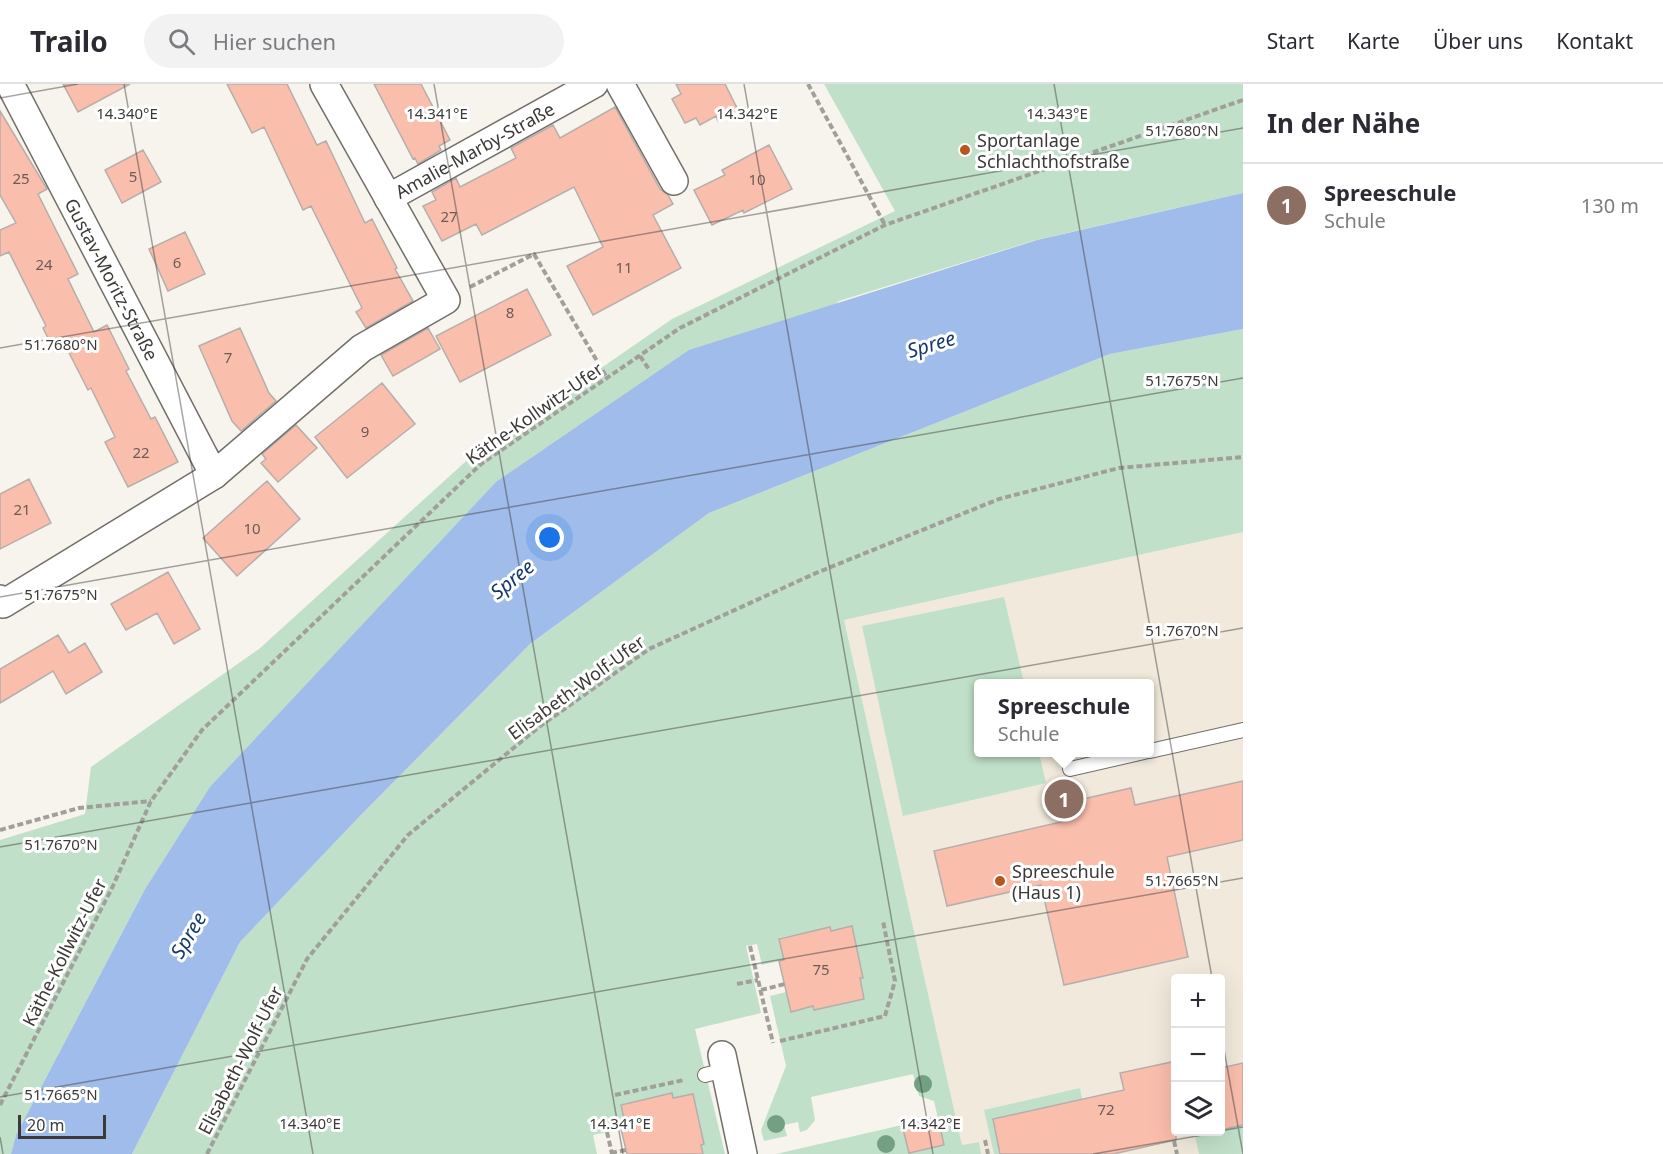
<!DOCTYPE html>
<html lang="de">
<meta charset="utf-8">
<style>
:root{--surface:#fff;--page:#f2f2f3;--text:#2b2b33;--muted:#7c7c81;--line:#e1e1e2;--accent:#0b8043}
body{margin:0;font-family:"Noto Sans",sans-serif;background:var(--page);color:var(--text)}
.controls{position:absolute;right:18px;bottom:18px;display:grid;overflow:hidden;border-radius:6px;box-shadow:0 6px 24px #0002}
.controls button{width:54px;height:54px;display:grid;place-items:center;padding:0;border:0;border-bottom:2px solid var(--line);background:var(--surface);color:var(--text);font:30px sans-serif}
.scale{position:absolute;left:18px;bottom:15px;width:88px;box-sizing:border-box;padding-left:6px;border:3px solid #3b3a37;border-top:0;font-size:16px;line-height:21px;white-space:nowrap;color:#3b3a37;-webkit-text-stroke:4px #fff;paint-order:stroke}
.you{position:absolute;left:550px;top:454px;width:21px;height:21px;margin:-15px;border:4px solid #fff;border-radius:50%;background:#1a73e8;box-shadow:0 0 0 9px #1a73e833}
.badge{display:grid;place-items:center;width:39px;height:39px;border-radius:50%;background:var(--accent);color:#fff;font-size:20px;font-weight:700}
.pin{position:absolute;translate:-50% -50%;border:3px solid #fff;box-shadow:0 2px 6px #0006}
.popup{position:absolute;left:974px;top:595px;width:180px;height:78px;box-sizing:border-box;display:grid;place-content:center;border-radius:6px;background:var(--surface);filter:drop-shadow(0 2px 4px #0005);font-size:20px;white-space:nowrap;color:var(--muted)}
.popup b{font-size:22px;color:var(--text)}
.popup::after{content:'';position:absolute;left:50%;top:100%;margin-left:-12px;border:12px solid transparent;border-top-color:var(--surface)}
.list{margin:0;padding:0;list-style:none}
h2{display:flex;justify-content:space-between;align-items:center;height:78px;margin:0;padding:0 24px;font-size:26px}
h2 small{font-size:20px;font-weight:400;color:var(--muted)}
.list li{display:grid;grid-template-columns:39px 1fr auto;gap:18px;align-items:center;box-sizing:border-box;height:84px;padding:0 24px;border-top:2px solid var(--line)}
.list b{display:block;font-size:22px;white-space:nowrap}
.list p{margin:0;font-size:20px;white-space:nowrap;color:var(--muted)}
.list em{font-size:20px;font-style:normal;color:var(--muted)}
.icon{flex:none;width:33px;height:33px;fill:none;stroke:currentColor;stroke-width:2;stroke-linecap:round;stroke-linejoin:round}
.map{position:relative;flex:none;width:1243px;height:1070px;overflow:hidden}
header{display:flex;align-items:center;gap:36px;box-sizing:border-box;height:84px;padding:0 30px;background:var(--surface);border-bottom:2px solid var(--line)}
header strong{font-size:28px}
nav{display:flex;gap:33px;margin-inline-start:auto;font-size:21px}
.search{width:420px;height:54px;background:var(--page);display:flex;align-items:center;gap:15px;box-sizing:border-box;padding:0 21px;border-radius:33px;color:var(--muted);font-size:22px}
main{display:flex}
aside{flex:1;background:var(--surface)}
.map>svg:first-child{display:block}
.built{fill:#f1eadc;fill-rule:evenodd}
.green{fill:#c1e0c9}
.water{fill:#9fbceb}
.building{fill:#fabead;stroke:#b6aeab;stroke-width:1.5}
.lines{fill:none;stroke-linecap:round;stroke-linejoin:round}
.lane-casing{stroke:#726f69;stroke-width:16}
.street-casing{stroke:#726f69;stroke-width:30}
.path{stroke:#a19f9a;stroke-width:4;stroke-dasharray:6 3;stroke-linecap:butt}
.lane{stroke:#fff;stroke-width:14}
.street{stroke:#fff;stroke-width:27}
.tree{fill:#739f83}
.ticks{fill:none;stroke:#3b3a37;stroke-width:1.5;stroke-opacity:0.45}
.poi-dot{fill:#b9551f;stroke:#fff;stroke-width:2}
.labels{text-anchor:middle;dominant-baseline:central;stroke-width:6;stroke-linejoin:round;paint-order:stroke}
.number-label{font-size:15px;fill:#6b5b54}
.poi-label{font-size:18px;fill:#3b3a37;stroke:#fff;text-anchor:start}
.street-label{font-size:18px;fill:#3b3a37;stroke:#fff}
.water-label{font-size:20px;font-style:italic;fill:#16386f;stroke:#fff}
.ticks-label{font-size:15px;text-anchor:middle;fill:#3b3a37;stroke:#fff;stroke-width:6;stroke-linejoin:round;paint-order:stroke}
</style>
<header>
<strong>Trailo</strong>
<div class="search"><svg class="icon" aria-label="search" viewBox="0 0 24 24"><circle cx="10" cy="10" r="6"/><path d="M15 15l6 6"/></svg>Hier suchen</div>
<nav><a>Start</a><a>Karte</a><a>Über uns</a><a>Kontakt</a></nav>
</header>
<main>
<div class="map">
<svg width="1243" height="1070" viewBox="0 0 1243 1070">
<rect width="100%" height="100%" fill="#f7f4ed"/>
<path class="built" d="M 1243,448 L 1243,1070 L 981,1070 L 978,1058 L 962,1061 L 844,536 ZM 978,600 L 1150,600 L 1150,668 L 978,668 ZM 1176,894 L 1220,894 L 1220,1048 L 1176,1048 Z"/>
<path class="green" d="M 824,0 L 1243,0 L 1243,109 L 1036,156 L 839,217 L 144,807 L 16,1051 L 11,1070 L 0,1070 L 0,756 L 85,730 L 91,683 L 259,565 L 464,379 L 672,235 L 895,127 Z
M 1243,245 L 1243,448 L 844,536 L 962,1061 L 979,1058 L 981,1070 L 776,1070 L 902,1041 L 909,1069 L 944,1061 L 934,1017 L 919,1012 L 913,990 L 811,1013 L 815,1036 L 807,1046 L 800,1048 L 798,1038 L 784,1041 L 787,1052 L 764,1057 L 761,1046 L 786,982 L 770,912 L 786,908 L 791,928 L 813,922 L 814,926 L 864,915 L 860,894 L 863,893 L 851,842 L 831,847 L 830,843 L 779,854 L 784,876 L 762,881 L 757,860 L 746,862 L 761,929 L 695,945 L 725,1070 L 703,1070 L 701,1061 L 704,1060 L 693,1010 L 673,1014 L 671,1009 L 621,1021 L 626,1044 L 593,1051 L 597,1070 L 132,1070 L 240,858 L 359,733 L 530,560 L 709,429 L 1110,270 Z
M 1004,513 L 1024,599 L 978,600 L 978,668 L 1039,669 L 1046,699 L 903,732 L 862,542 Z
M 1080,1004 L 1082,1015 L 993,1035 L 1000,1070 L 994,1070 L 984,1026 Z
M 1243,1041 L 1243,1070 L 1199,1070 L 1195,1052 Z"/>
<path class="water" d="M 1243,109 L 1243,245 L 1110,270 L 709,429 L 530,560 L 359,733 L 240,858 L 132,1070 L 11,1070 L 16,1051 L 144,807 L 210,703 L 496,398 L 689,266 L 1037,156 Z"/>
<path class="building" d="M 63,0 L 130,0 L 78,28 Z
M 227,0 L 287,0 L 317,61 L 326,57 L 365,139 L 372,135 L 397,184 L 395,185 L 413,217 L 366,244 L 356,228 L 362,224 L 311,122 L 303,126 L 264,43 L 252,49 Z
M 374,0 L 421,0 L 450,56 L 439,62 L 441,66 L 418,80 L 415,74 L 413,75 Z
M 676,0 L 725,0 L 738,26 L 718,37 L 716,32 L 700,41 L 696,34 L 685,39 L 672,15 L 681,10 Z
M 615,23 L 660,105 L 668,111 L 673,120 L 653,131 L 681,184 L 593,231 L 567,182 L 603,163 L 574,103 L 482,151 L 476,140 L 442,157 L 423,122 L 436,116 L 432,108 L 456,94 L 460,103 L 516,74 L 511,64 L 553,41 L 560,54 Z
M 0,27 L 47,105 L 38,110 L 78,190 L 68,195 L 94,248 L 107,241 L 129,285 L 126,287 L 151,335 L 155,333 L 178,378 L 128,403 L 105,358 L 115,353 L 91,304 L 88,306 L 65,261 L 54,266 L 43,244 L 46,242 L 9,168 L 0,172 L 0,146 L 16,139 L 0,111 Z
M 769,61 L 792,105 L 744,129 L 743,126 L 712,141 L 694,106 L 725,91 L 722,86 Z
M 143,66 L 161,98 L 122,119 L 105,86 Z
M 185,148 L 205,190 L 168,207 L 149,165 Z
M 527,205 L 551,251 L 460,298 L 436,252 Z
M 240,244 L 269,309 L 276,317 L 241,347 L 232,337 L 199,262 Z
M 428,244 L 440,265 L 393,292 L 381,271 Z
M 382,299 L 415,340 L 347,394 L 315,353 Z
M 296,341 L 317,364 L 278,398 L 261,379 L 266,375 L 262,370 Z
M 29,395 L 51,439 L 0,465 L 0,410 Z
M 267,397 L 300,435 L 237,492 L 203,454 Z
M 168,488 L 200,545 L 174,560 L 157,529 L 126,546 L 111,520 Z
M 58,551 L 69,569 L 85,559 L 102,588 L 66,610 L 53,587 L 0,619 L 0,585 Z
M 1243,697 L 1243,756 L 1167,773 L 1188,873 L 1064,901 L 1041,801 L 947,822 L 934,767 L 1061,738 L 1057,721 L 1131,704 L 1135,721 Z
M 852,842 L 863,894 L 860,894 L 864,915 L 814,926 L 813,922 L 791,928 L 779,877 L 784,876 L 779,855 L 830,843 L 831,847 Z
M 1176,977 L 1176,1056 L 1113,1070 L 1000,1070 L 993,1035 L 1124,1006 L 1120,989 Z
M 1243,979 L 1243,1041 L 1221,1046 L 1221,984 Z
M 672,1009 L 673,1014 L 693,1010 L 704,1060 L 701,1061 L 703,1070 L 627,1070 L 621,1045 L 626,1044 L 621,1021 Z
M 938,1033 L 944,1061 L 909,1069 L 902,1041 Z"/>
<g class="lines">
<defs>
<path id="lane" d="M 1150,667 L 1243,646
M 1070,685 L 1144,668
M 705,991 L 725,986"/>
<g id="street">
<path id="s1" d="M 10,0 L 214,391 L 362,264 L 446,216 L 324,0"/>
<path d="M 620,0 L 674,97"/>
<path id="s2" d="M 388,114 L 594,0"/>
<path d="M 0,515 L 3,520 L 214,391"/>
<path d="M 722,971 L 743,1070"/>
</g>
</defs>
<use href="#lane" class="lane-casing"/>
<use href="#street" class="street-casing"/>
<path class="path" d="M 808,0 L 885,141
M 470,203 L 534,170 L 607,294
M 640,272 L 650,287
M 0,746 L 79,724 L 151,717
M 750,862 L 773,959
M 737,900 L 758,896
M 761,906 L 785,900
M 780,957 L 885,932 L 895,897 L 883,837
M 615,1011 L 684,996
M 0,1021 L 112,804 L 151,717 L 202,646 L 481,380 L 680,244 L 885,141 L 1243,16
M 607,1048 L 612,1070
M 985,1056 L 988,1070
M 1174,1057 L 1177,1070
M 611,1069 L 626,1066
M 207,1070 L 307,875 L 408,751 L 539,643 L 649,565 L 816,489 L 999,415 L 1119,384 L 1243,373"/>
<use href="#lane" class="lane"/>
<use href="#street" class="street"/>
</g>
<g class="tree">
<circle cx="923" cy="1000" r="9"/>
<circle cx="776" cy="1040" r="9"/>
<circle cx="886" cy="1060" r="9"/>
</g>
<path class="ticks" d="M 124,0 L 313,1070M 434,0 L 623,1070M 744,0 L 933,1070M 1054,0 L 1212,894M 0,14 L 78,0M 0,264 L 1243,44M 0,513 L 1243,294M 0,763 L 1243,544M 1220,944 L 1243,1070M 0,1013 L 1243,794M 1220,1047 L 1243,1043M 0,1053 L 3,1070M 1093,1070 L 1220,1048"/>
<g class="poi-dot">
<circle cx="965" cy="66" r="6"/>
<circle cx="1000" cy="797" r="6"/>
</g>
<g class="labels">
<g class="number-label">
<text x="133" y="92">5</text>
<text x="21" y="94">25</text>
<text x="757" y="95">10</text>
<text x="449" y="132">27</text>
<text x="177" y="178">6</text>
<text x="44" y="180">24</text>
<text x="624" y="183">11</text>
<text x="510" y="228">8</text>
<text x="228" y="273">7</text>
<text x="365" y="347">9</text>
<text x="141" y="368">22</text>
<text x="22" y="425">21</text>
<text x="252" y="444">10</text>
<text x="821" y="885">75</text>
<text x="1106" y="1025">72</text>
</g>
<g class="poi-label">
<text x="977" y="56">Sportanlage<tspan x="977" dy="21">Schlachthofstraße</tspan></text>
<text x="1012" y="787">Spreeschule<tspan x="1012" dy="21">(Haus 1)</tspan></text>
</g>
<g class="street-label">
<text stroke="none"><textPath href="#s2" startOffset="99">Amalie-Marby-Straße</textPath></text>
<text stroke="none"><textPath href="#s1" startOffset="220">Gustav-Moritz-Straße</textPath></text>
<text transform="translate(534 329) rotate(-35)">Käthe-Kollwitz-Ufer</text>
<text transform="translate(576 603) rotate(-36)">Elisabeth-Wolf-Ufer</text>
<text transform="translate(64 868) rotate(-63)">Käthe-Kollwitz-Ufer</text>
<text transform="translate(240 976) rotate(-63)">Elisabeth-Wolf-Ufer</text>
</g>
<g class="water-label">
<text transform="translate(931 260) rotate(-17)">Spree</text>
<text transform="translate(512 495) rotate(-39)">Spree</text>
<text transform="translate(188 851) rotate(-59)">Spree</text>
</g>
</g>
<g class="ticks-label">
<text x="127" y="35">14.340°E</text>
<text x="437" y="35">14.341°E</text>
<text x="747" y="35">14.342°E</text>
<text x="1057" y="35">14.343°E</text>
<text x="1182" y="52">51.7680°N</text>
<text x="61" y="266">51.7680°N</text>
<text x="1182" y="302">51.7675°N</text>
<text x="61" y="516">51.7675°N</text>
<text x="1182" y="552">51.7670°N</text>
<text x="61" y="766">51.7670°N</text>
<text x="1182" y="802">51.7665°N</text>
<text x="61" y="1016">51.7665°N</text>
<text x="310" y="1045">14.340°E</text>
<text x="620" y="1045">14.341°E</text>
<text x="930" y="1045">14.342°E</text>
</g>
</svg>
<div class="controls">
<button>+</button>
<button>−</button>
<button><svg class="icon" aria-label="layers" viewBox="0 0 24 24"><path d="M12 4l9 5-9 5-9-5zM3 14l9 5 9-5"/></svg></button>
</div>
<div class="scale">20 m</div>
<div class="you"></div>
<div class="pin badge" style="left:1064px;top:715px;background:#8d6e63">1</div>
<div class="popup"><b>Spreeschule</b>Schule</div>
</div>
<aside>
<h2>In der Nähe<small></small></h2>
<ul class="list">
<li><span class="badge" style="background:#8d6e63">1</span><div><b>Spreeschule</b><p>Schule</p></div><em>130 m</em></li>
</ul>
</aside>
</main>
